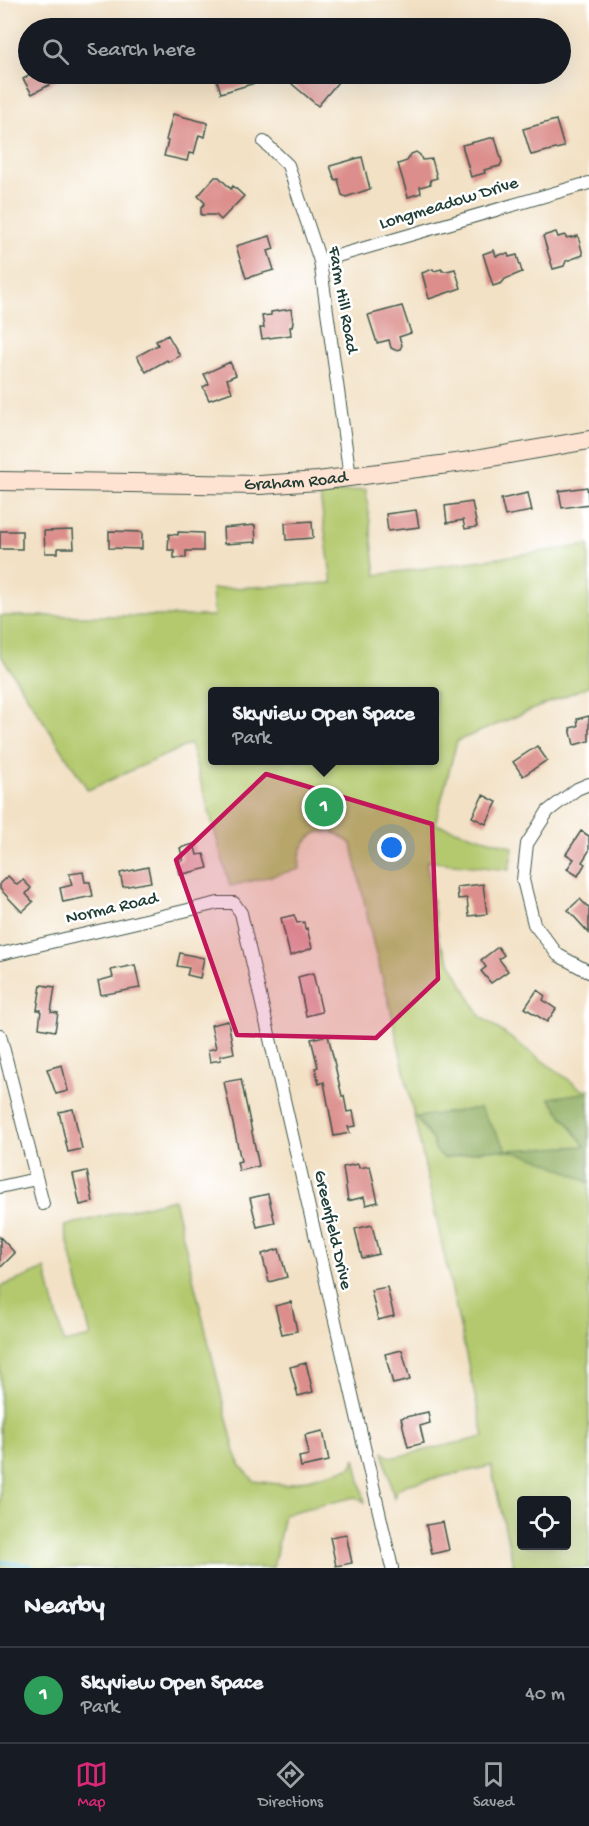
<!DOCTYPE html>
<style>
:root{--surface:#171b24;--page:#20242c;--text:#f1f3f6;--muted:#9ea1a6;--line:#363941;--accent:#db2777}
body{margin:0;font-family:"Gochi Hand",sans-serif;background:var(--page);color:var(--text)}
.controls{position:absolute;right:18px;bottom:18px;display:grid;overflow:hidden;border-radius:6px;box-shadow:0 6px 24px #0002}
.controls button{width:54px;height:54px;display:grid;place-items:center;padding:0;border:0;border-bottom:2px solid var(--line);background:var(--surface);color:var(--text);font:30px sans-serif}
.you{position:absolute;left:392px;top:848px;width:21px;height:21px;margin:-15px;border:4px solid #fff;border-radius:50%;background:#1a73e8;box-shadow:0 0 0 9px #1a73e833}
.badge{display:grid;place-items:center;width:39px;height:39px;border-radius:50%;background:var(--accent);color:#fff;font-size:20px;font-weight:700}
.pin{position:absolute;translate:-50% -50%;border:3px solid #fff;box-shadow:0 2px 6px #0006}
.popup{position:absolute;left:208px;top:687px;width:231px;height:78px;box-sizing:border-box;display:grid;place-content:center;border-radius:6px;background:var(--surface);filter:drop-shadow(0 2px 4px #0005);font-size:20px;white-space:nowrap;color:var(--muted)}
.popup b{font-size:22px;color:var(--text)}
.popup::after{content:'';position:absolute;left:50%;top:100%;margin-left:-12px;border:12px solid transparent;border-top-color:var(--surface)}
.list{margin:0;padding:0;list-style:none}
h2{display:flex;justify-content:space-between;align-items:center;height:78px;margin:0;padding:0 24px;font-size:26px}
h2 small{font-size:20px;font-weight:400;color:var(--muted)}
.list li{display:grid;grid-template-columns:39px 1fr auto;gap:18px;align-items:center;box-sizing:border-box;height:96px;padding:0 24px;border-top:2px solid var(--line)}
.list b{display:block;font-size:22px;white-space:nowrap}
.list p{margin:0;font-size:20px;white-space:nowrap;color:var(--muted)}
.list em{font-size:20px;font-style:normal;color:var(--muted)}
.icon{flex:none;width:33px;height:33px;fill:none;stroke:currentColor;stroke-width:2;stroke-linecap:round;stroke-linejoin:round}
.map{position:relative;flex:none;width:589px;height:1568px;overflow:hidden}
.search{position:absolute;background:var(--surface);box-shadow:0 6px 24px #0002;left:18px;right:18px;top:18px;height:66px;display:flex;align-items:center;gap:15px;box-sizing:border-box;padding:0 21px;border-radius:33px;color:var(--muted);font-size:22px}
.sheet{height:174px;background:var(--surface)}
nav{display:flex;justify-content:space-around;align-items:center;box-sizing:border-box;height:84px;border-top:2px solid var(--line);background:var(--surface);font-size:16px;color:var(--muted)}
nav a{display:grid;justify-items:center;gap:3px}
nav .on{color:var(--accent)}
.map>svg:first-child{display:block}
.green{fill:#b4c96e;stroke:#6a8351;stroke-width:1.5;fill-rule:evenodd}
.forest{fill:#8fad61;stroke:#57754a;stroke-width:1.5}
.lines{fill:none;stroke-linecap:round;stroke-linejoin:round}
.stream{stroke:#5fc3dd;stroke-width:4}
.building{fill:#db8e8b}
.street-casing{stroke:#3f564a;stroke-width:14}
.secondary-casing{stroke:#3f564a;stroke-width:20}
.street{stroke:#fff;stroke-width:12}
.secondary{stroke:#fee3d2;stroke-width:18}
.marked{fill:#c2185b;fill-opacity:0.2;stroke:#c2185b;stroke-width:4.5;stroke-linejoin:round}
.labels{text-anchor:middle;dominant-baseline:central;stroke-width:5;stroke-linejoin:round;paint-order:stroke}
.street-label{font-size:18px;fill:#1f3d34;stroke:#fff}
</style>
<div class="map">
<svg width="589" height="1568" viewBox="0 0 589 1568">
<rect width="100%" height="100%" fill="#fff"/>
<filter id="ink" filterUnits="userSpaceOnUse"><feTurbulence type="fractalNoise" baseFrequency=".0167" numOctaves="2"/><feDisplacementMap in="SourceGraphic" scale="12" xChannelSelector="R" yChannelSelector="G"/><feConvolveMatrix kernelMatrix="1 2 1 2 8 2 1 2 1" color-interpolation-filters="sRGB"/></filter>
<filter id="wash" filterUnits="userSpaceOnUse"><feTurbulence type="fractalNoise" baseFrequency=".008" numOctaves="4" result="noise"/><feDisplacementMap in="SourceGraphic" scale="24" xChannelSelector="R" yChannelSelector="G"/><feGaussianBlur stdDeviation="1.35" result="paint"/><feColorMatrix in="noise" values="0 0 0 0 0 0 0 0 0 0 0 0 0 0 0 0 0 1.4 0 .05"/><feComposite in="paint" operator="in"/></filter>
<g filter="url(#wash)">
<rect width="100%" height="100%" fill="#f2e1c5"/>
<path class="green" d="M 366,489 L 376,575 L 589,545 L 589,686 L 457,741 L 435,824 L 513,847 L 509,870 L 426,861 L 439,941 L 480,1016 L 583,1090 L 589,1089 L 589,1568 L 514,1568 L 491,1466 L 405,1485 L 396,1491 L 394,1498 L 383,1452 L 388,1456 L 395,1457 L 484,1437 L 390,1006 L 374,947 L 352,844 C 345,840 340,834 331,832 C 309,828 297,849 300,869 L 230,886 L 190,744 L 88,790 L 0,654 L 0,616 L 214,616 L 212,589 L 332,583 L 320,495 ZM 213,692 L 435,692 L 435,760 L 213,760 ZM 522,1500 L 566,1500 L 566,1546 L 522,1546 Z
M 174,1199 L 235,1452 L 241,1466 L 254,1481 L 286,1485 L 349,1468 L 353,1465 L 355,1458 L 365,1502 L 355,1497 L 284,1514 L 273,1568 L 0,1568 L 0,1287 L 45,1269 L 64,1343 L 91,1337 L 64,1226 Z"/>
<path class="forest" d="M 589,1092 L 589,1183 C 557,1166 523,1148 486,1150 C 471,1151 459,1157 444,1158 L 436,1151 L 432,1140 L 416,1117 L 480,1108 L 507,1150 L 585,1146 L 549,1098 Z"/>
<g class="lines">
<path class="stream" d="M 0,1562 L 30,1565 L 31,1568"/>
</g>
<g id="blocks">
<path class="building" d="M 32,74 L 70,74 L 32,94 L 23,79 Z
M 215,74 L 252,74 L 255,83 L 221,93 Z
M 301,74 L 338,74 L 338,82 L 318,106 L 292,84 Z
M 173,114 L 208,123 L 205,137 L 199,135 L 194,154 L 189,153 L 187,161 L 164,156 L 168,141 L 166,140 Z
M 556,120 L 564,147 L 531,155 L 523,129 Z
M 495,137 L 502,162 L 500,166 L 484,170 L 485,173 L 471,177 L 462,145 Z
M 416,152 L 420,155 L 422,160 L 432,159 L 437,178 L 430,180 L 431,184 L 420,187 L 421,193 L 408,197 L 398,164 L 407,161 L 411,154 Z
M 362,157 L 370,189 L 346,197 L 342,195 L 338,179 L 335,180 L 330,166 Z
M 215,177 L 219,177 L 231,189 L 233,186 L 244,196 L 221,220 L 216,215 L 201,215 L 201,208 L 205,203 L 198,196 Z
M 556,232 L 558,237 L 565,235 L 566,238 L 571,237 L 571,238 L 578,236 L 583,255 L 566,261 L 564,266 L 553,269 L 543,236 Z
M 270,236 L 274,249 L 268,251 L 274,270 L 246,278 L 236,246 Z
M 494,250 L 496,256 L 503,254 L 508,254 L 509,257 L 517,255 L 522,272 L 505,279 L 502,283 L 493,286 L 483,254 Z
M 433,269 L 434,271 L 442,269 L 442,271 L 447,271 L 455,269 L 461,288 L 429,299 L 422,273 Z
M 402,306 L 411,333 L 399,337 L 402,345 L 400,349 L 395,350 L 391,348 L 389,340 L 377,343 L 368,315 Z
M 291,309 L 293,322 L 292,327 L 290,327 L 291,335 L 262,339 L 260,328 L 264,328 L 262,316 L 271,315 L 271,312 Z
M 168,335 L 180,356 L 168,362 L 167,360 L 146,372 L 137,356 L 158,345 L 156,341 Z
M 230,362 L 236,375 L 227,379 L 232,392 L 209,400 L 203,387 L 209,384 L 204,374 Z
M 587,487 L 589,504 L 562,508 L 559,491 Z
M 528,493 L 532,511 L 505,516 L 501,499 Z
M 472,502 L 477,527 L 465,529 L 463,520 L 447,523 L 445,506 Z
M 416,510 L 419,527 L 388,531 L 386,514 Z
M 312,521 L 313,538 L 286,540 L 285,523 Z
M 255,525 L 256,542 L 224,544 L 223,528 Z
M 73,530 L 74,548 L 58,548 L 58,553 L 45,553 L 44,531 Z
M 0,531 L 22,531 L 22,549 L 0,549 Z
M 109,531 L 142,532 L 142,549 L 109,548 Z
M 178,532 L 203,533 L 203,551 L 186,551 L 186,558 L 174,558 L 174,550 L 168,550 L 169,534 L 178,535 Z
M 589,716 L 589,741 L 574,745 L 570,728 L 578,726 L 577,719 Z
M 537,746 L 547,760 L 523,776 L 513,762 Z
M 483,795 L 497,802 L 486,824 L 472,817 Z
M 581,831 L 589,836 L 589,851 L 582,862 L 585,864 L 578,876 L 567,869 L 574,859 L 566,854 Z
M 194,844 L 197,855 L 204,854 L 208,868 L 179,875 L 176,862 L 183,860 L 180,848 Z
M 148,867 L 151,882 L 123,887 L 120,873 Z
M 83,872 L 85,882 L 90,882 L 93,896 L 63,902 L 60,888 L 72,885 L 69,874 Z
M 8,876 L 17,885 L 23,880 L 31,888 L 26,894 L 33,902 L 22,912 L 0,889 L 0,883 Z
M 483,884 L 487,914 L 469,916 L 467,898 L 458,899 L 457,887 Z
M 580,899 L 589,908 L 589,933 L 568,910 Z
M 294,915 L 297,923 L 304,922 L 305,929 L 307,928 L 312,948 L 290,956 L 281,918 Z
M 498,947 L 504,955 L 499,959 L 508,971 L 491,983 L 481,971 L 486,967 L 481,960 Z
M 180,953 L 204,958 L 200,978 L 187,975 L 189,968 L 177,966 Z
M 135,965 L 140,988 L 101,995 L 98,981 L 113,977 L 111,970 Z
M 313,973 L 322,1012 L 306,1016 L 298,977 Z
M 41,985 L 55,987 L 51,1012 L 58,1013 L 55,1031 L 39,1028 L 41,1010 L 37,1010 Z
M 537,990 L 545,996 L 543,1000 L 556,1009 L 547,1022 L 525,1008 Z
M 228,1021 L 234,1053 L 220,1056 L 221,1060 L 210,1062 L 208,1050 L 216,1048 L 211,1025 Z
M 328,1035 L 342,1096 L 344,1096 L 347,1112 L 353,1111 L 356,1126 L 348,1127 L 350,1133 L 334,1136 L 324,1082 L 319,1084 L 315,1068 L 318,1067 L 311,1039 Z
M 62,1065 L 68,1091 L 56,1094 L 47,1069 Z
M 241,1079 L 259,1166 L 239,1171 L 237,1162 L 241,1161 L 224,1082 Z
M 73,1109 L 82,1149 L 68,1152 L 59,1112 Z
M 358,1164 L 359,1168 L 370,1166 L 378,1202 L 366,1205 L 364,1197 L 348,1201 L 343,1167 Z
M 87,1171 L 93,1202 L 80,1205 L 73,1174 Z
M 268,1194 L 275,1223 L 257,1227 L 250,1198 Z
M 372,1225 L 379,1254 L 362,1258 L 355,1229 Z
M 0,1237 L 15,1253 L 0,1268 Z
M 279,1249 L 287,1277 L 269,1282 L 262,1254 Z
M 387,1287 L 394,1316 L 378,1320 L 371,1290 Z
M 291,1302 L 297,1331 L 282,1334 L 275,1306 Z
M 402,1350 L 410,1380 L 393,1384 L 385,1354 Z
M 306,1363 L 313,1392 L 298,1396 L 290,1367 Z
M 428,1412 L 430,1423 L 420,1426 L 424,1443 L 408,1447 L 401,1418 Z
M 323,1431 L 329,1461 L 301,1467 L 299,1457 L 309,1455 L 305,1435 Z
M 443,1522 L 449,1550 L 432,1554 L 426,1525 Z
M 346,1534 L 352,1563 L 336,1566 L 330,1537 Z"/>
</g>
</g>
<g filter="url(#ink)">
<use href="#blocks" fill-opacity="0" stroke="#3f564a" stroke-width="1.5"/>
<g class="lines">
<defs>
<path id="street" d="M 264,142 L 288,165 L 320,261 L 350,477
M 320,261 L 589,183
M 589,784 L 577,789 L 548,811 L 527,844 L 523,880 L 534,924 L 558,955 L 589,972
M 0,954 L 218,903 L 234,903 L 241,913 L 392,1568
M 0,1035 L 43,1204
M 0,1187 L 36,1179"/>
<g id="secondary">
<path id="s1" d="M 0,481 L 260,485 L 318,481 L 463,462 L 589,440"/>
</g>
</defs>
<use href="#street" class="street-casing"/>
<use href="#secondary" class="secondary-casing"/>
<use href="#street" class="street"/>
<use href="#secondary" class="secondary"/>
</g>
</g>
<path class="marked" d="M 266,774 L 432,824 L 438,979 L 376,1038 L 237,1035 L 176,860 Z"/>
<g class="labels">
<g class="street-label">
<text transform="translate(449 204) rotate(-17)">Longmeadow Drive</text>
<text transform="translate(342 300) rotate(80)">Farm Hill Road</text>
<text stroke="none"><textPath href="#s1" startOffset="296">Graham Road</textPath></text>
<text transform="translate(112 909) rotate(-13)">Norma Road</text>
<text transform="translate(332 1230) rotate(77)">Greenfield Drive</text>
</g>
</g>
</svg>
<div class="controls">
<button><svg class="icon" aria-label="locate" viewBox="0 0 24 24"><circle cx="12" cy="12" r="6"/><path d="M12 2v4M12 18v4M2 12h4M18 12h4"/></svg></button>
</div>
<div class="you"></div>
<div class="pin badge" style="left:324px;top:807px;background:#2e9e5b">1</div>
<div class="popup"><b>Skyview Open Space</b>Park</div>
<div class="search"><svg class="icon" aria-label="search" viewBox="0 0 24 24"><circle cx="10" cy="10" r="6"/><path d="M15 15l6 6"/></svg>Search here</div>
</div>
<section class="sheet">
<h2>Nearby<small></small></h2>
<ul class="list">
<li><span class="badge" style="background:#2e9e5b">1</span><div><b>Skyview Open Space</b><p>Park</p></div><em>40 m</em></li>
</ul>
</section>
<nav>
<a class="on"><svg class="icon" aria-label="map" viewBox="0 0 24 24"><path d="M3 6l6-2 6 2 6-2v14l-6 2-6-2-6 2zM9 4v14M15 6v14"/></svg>Map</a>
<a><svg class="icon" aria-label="directions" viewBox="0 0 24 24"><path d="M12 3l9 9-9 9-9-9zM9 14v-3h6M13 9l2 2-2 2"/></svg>Directions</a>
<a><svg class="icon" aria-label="saved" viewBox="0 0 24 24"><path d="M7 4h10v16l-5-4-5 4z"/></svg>Saved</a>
</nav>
